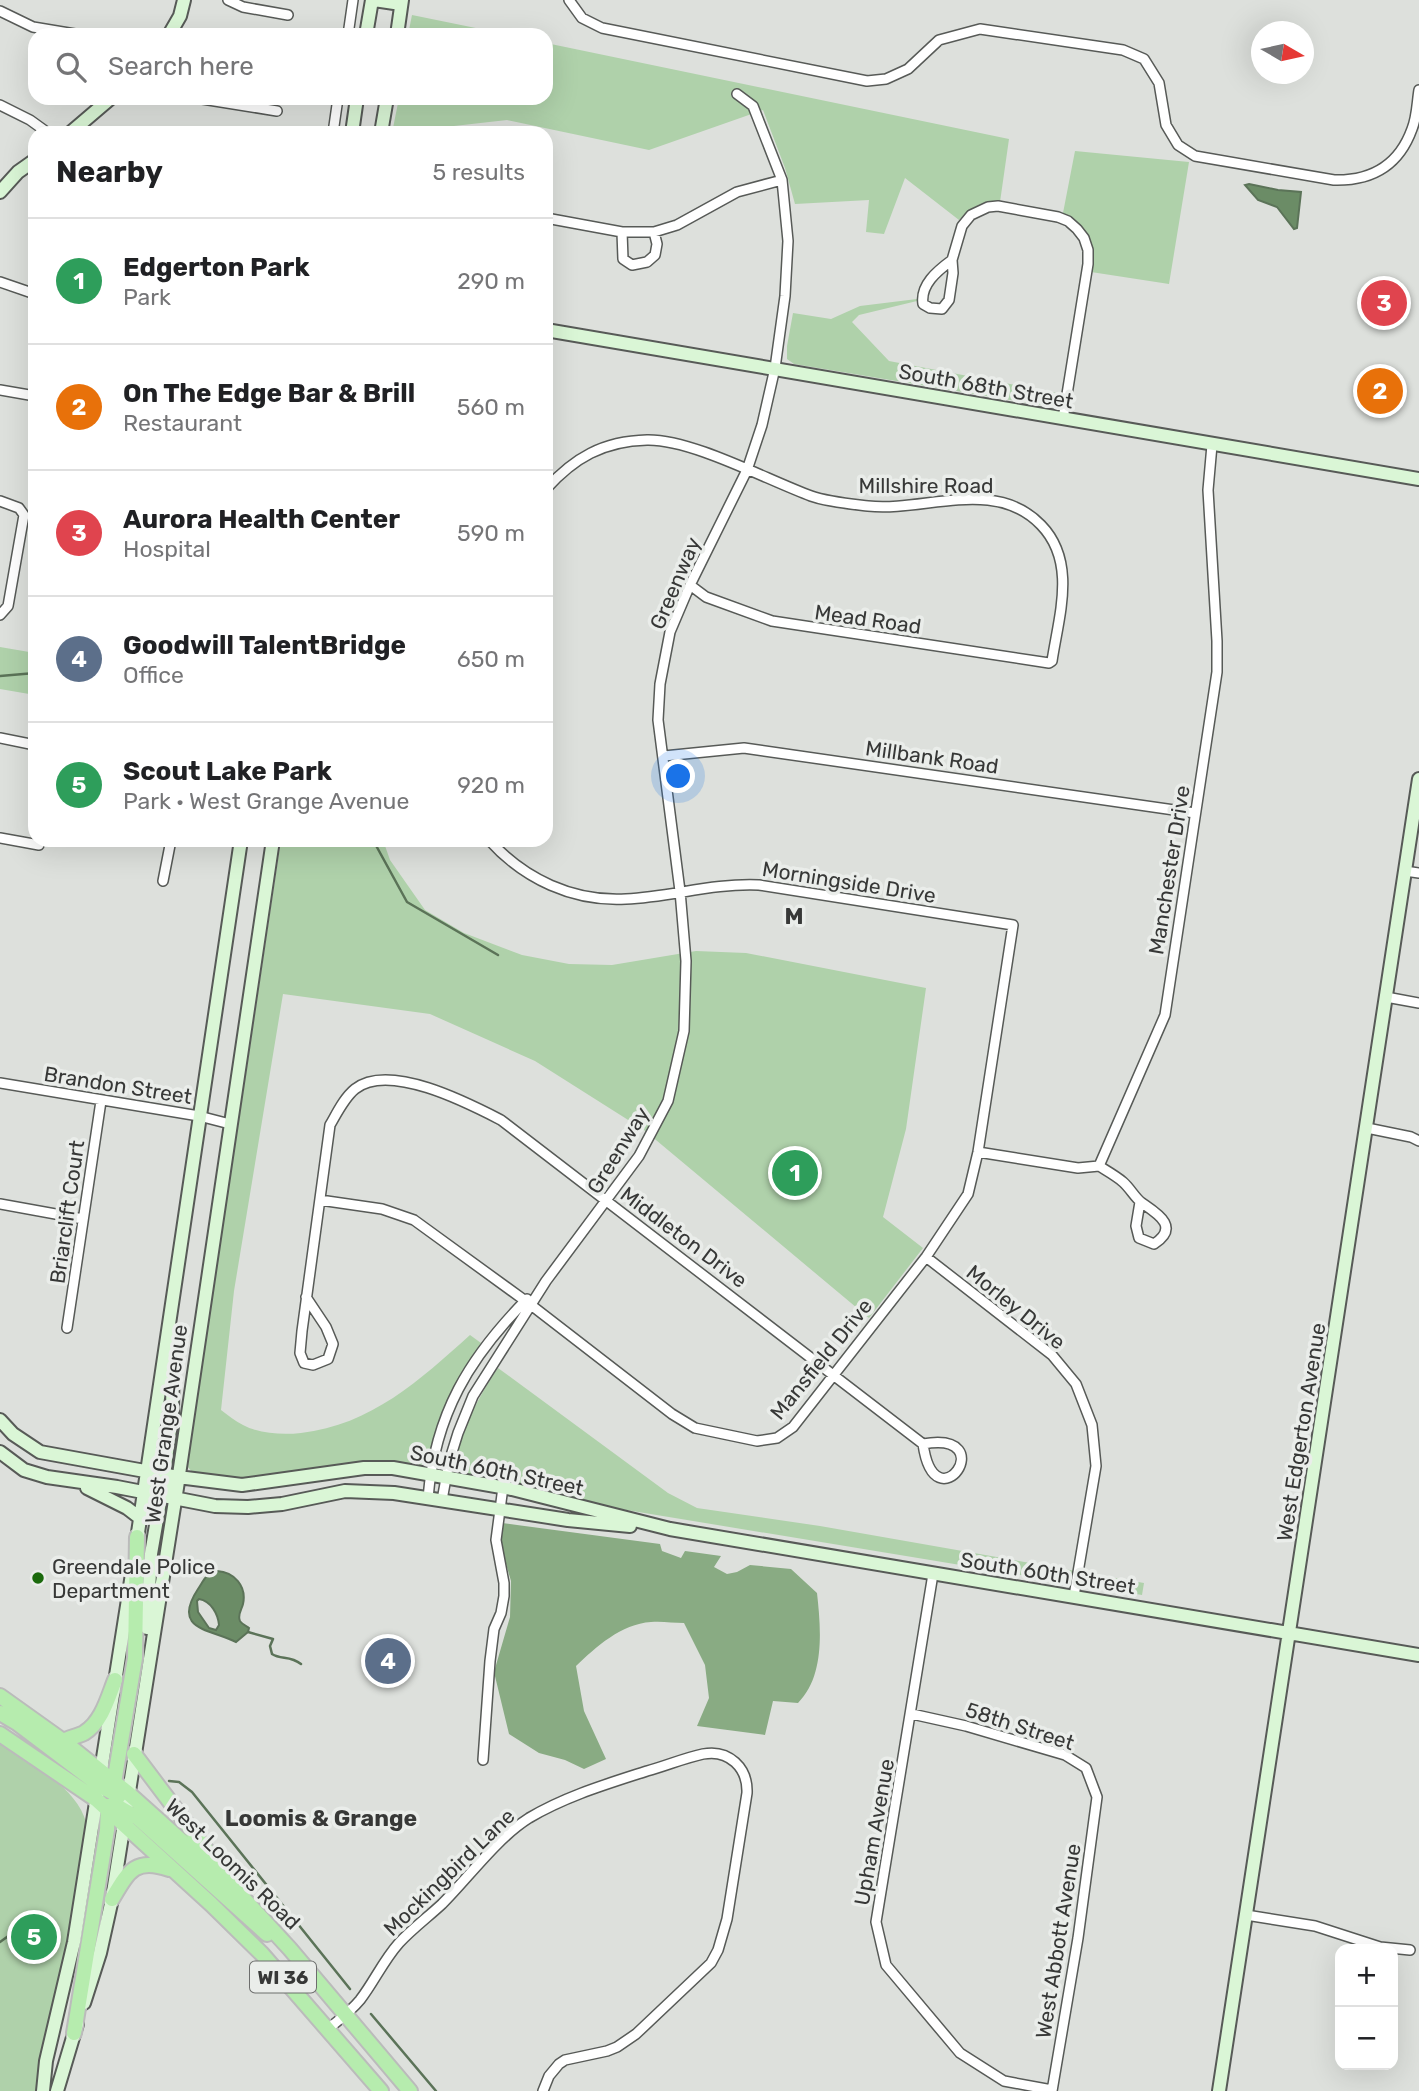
<!DOCTYPE html>
<meta charset="utf-8">
<style>
:root{--surface:#fff;--page:#f6f6f6;--text:#202124;--muted:#757577;--line:#e0e0e0;--accent:#0f766e}
body{margin:0;font-family:Rubik,sans-serif;background:var(--page);color:var(--text)}
.controls{position:absolute;right:21px;bottom:21px;display:grid;overflow:hidden;border-radius:14px;box-shadow:0 7px 28px #0002}
.controls button{width:63px;height:63px;display:grid;place-items:center;padding:0;border:0;border-bottom:2px solid var(--line);background:var(--surface);color:var(--text);font:35px sans-serif}
.compass{position:absolute;left:1251px;top:21px;width:63px;height:63px;border-radius:50%;background:var(--surface);box-shadow:0 7px 28px #0002;rotate:99deg}
.you{position:absolute;left:679px;top:777px;width:24px;height:24px;margin:-18px;border:5px solid #fff;border-radius:50%;background:#1a73e8;box-shadow:0 0 0 10px #1a73e833}
.badge{display:grid;place-items:center;width:46px;height:46px;border-radius:50%;background:var(--accent);color:#fff;font-size:23px;font-weight:700}
.pin{position:absolute;translate:-50% -50%;border:4px solid #fff;box-shadow:0 2px 7px #0006}
.list{margin:0;padding:0;list-style:none}
h2{display:flex;justify-content:space-between;align-items:center;height:91px;margin:0;padding:0 28px;font-size:30px}
h2 small{font-size:23px;font-weight:400;color:var(--muted)}
.list li{display:grid;grid-template-columns:46px 1fr auto;gap:21px;align-items:center;box-sizing:border-box;height:126px;padding:0 28px;border-top:2px solid var(--line)}
.list b{display:block;font-size:26px;white-space:nowrap}
.list p{margin:0;font-size:23px;white-space:nowrap;color:var(--muted)}
.list em{font-size:23px;font-style:normal;color:var(--muted)}
.icon{flex:none;width:38px;height:38px;fill:none;stroke:currentColor;stroke-width:2;stroke-linecap:round;stroke-linejoin:round}
.map{position:relative;flex:none;width:1419px;height:2091px;overflow:hidden}
.search{position:absolute;background:var(--surface);box-shadow:0 7px 28px #0002;left:28px;top:28px;width:525px;height:77px;display:flex;align-items:center;gap:18px;box-sizing:border-box;padding:0 24px;border-radius:21px;color:var(--muted);font-size:26px}
.panel{position:absolute;background:var(--surface);box-shadow:0 7px 28px #0002;left:28px;top:126px;width:525px;height:721px;border-radius:21px}
.map>svg:first-child{display:block}
.green{fill:#afd1aa}
.forest{fill:#89ab83}
.water{fill:#6b8c66;stroke:#5b7358;stroke-width:2;fill-rule:evenodd}
.lines{fill:none;stroke-linecap:round;stroke-linejoin:round}
.stream{stroke:#5b7358;stroke-width:2.5}
.street-casing{stroke:#575a57;stroke-width:12}
.secondary-casing{stroke:#575a57;stroke-width:16}
.primary-casing{stroke:#bbb;stroke-width:18}
.street{stroke:#fff;stroke-width:9}
.secondary{stroke:#daf6d6;stroke-width:12}
.primary{stroke:#b6ecae;stroke-width:14}
.poi-dot{fill:#1b6a0d;stroke:#eaedea;stroke-width:2.5}
.labels{text-anchor:middle;dominant-baseline:central;stroke-width:7;stroke-linejoin:round;paint-order:stroke}
.shield{fill:#eaedea;stroke:#6d6e6d;stroke-width:2}
.shield-label{font-size:19px;font-weight:bold;fill:#373837}
.street-label{font-size:21px;fill:#373837;stroke:#eaedea}
.poi-label{font-size:21px;fill:#373837;stroke:#eaedea;text-anchor:start}
.neighbourhood-label{font-size:23px;font-weight:bold;fill:#373837;stroke:#eaedea}
</style>
<div class="map">
<svg width="1419" height="2091" viewBox="0 0 1419 2091">
<rect width="100%" height="100%" fill="#dde0dc"/>
<path class="green" d="M 412,15 L 510,35 L 408,35 Z
M 546,43 L 1009,139 L 1000,202 C 983,200 970,208 959,220 L 905,178 L 884,234 L 866,232 L 869,200 L 795,204 L 785,168 L 763,110 L 649,150 L 507,120 L 392,133 L 399,98 L 546,98 Z
M 1075,151 L 1189,162 L 1169,284 L 1091,272 C 1094,248 1084,224 1063,213 Z
M 917,299 L 917,301 L 859,315 L 852,322 L 889,361 L 1062,394 C 1060,403 1056,406 1047,406 L 794,364 L 787,359 L 787,346 L 793,313 L 831,319 L 860,306 Z
M 0,647 L 35,653 L 35,695 L 0,689 Z
M 281,840 L 383,840 L 390,860 L 425,910 L 464,933 L 522,955 L 569,964 L 612,965 L 696,951 L 746,953 L 926,988 L 906,1129 L 883,1217 L 923,1248 L 869,1318 L 644,1130 L 535,1061 L 430,1014 L 283,994 L 234,1291 L 221,1410 C 228,1415 235,1421 243,1425 C 260,1434 283,1435 301,1433 C 371,1425 420,1380 470,1335 L 481,1343 C 456,1381 438,1418 427,1462 L 418,1466 L 372,1462 L 341,1464 L 256,1477 L 237,1478 L 193,1473 L 187,1466 Z
M 498,1368 L 668,1493 L 697,1508 L 820,1526 L 1144,1583 L 1142,1595 L 596,1505 L 514,1482 L 458,1473 L 454,1469 L 454,1463 C 464,1427 477,1398 498,1368 Z
M 0,1743 C 29,1763 76,1786 86,1822 L 74,1909 L 38,2091 L 0,2091 Z"/>
<path class="forest" d="M 502,1523 L 660,1544 L 662,1551 L 681,1558 L 685,1551 L 721,1556 L 714,1567 L 727,1574 L 737,1572 L 750,1565 L 791,1569 L 817,1593 C 821,1629 825,1676 798,1703 L 773,1701 L 765,1735 L 697,1726 L 709,1698 L 705,1665 L 684,1623 C 673,1623 662,1621 651,1622 C 621,1624 596,1647 576,1666 L 584,1711 L 606,1759 L 584,1769 L 565,1760 L 539,1753 L 509,1734 L 494,1672 L 510,1617 L 511,1581 L 501,1547 Z"/>
<path class="water" d="M 1249,184 L 1278,190 L 1301,192 L 1297,228 L 1294,229 L 1277,207 L 1258,200 L 1245,185 Z
M 217,1571 C 234,1572 247,1586 243,1604 C 242,1609 237,1615 240,1621 C 242,1624 246,1626 249,1628 L 248,1632 L 236,1642 C 210,1629 171,1630 198,1589 C 204,1580 206,1573 217,1571 ZM 199,1599 C 211,1601 218,1614 219,1625 L 216,1630 L 209,1628 L 198,1612 L 197,1601 Z"/>
<g class="lines">
<path class="stream" d="M 0,676 L 35,673
M 373,840 L 407,902 L 498,955
M 248,1632 L 273,1639 L 270,1646 L 272,1654 C 281,1660 290,1655 301,1664
M 169,1781 L 179,1782 L 192,1792 L 350,1989
M 0,1942 L 32,1919
M 371,2014 L 436,2091"/>
<defs>
<path id="street" d="M 228,0 L 243,7 L 288,15
M 569,0 L 582,18 L 602,28 L 867,81 L 886,79 L 908,69 L 939,40 L 980,29 L 1123,50 L 1144,59 L 1159,83 L 1166,125 L 1178,145 L 1195,156 L 1334,180 C 1372,181 1399,165 1412,129 C 1417,117 1417,102 1419,90
M 0,11 L 33,27 L 81,35
M 348,35 L 353,0
M 196,98 L 277,111
M 0,105 L 30,120 L 48,133
M 333,133 L 338,98
M 546,218 L 622,232 L 654,232 L 677,225 L 737,192 L 782,180
M 622,232 L 623,259 L 632,265 L 647,262 L 655,255 L 657,244 L 654,232
M 952,260 C 937,271 920,285 923,304 L 930,308 L 942,309 L 949,300 L 953,273 L 952,260 L 962,226 L 971,215 L 988,207 L 998,206 L 1058,217 L 1068,221 L 1077,229 L 1084,238 L 1088,250 L 1088,264 L 1063,419
M 0,282 L 35,294
M 0,390 L 35,396
M 546,489 C 574,458 603,441 647,440 C 692,439 767,480 811,496 C 828,502 851,504 868,506 C 925,512 995,477 1041,525 C 1077,562 1059,615 1052,661 L 1049,663 L 772,621 L 706,597 L 690,585
M 0,501 L 19,508 L 24,515 L 8,606 L 0,615
M 0,738 L 35,745
M 664,756 L 744,748 L 1195,813
M 0,838 L 39,845
M 1405,871 L 1419,873
M 163,881 L 171,840
M 1386,997 L 1419,1003
M 0,1083 L 199,1116 L 230,1124
M 1367,1128 L 1411,1137 L 1419,1141
M 978,1152 L 1078,1168 L 1099,1166
M 1099,1166 L 1165,1015 L 1217,672 L 1217,641 L 1208,490 L 1212,445
M 1099,1166 C 1107,1171 1116,1176 1123,1182 C 1130,1188 1135,1198 1142,1203 C 1158,1214 1180,1227 1154,1244 L 1139,1238 L 1136,1226 L 1140,1202
M 320,1200 L 382,1209 L 414,1220 L 531,1305 L 672,1414 L 695,1428 L 757,1441 L 777,1438 L 793,1427 L 926,1257 L 968,1194 L 978,1152 L 1013,925 L 759,885 C 711,883 672,897 626,899 C 573,902 524,879 489,840
M 0,1204 L 83,1219
M 926,1257 L 1052,1355 L 1076,1384 L 1092,1425 L 1096,1466 L 1074,1596
M 306,1297 L 326,1327 L 333,1344 L 328,1359 L 313,1365 L 304,1363 L 300,1353 L 302,1331 L 330,1125 C 337,1113 344,1098 355,1089 C 389,1062 468,1103 501,1120 L 923,1444 C 935,1528 1003,1430 923,1444
M 67,1328 L 101,1101
M 428,1498 C 435,1414 469,1358 527,1299
M 442,1500 L 449,1462 L 458,1433 L 473,1396 L 546,1281 L 639,1156 L 668,1101 L 684,1031 L 686,961 L 680,891 L 658,720 L 660,684 L 670,632 L 690,585 L 747,470 L 762,425 L 775,368 L 785,296 L 788,241 L 782,180 L 753,106 L 737,94
M 933,1574 L 876,1922 L 886,1965 L 960,2053 L 1004,2081 L 1052,2090
M 912,1714 L 966,1726 L 1065,1755 L 1086,1768 L 1097,1797 L 1078,1938 L 1052,2091
M 483,1760 L 490,1661 L 494,1629 L 501,1613 L 504,1596 L 504,1583 L 496,1540 L 503,1487
M 1246,1915 L 1315,1926 L 1380,1947 L 1410,1950
M 328,2029 C 339,2020 351,2011 360,2000 C 374,1982 383,1961 399,1943 C 412,1929 428,1917 442,1904 C 469,1877 497,1838 529,1818 C 566,1796 607,1784 647,1771 C 666,1766 684,1758 703,1754 C 729,1749 748,1768 747,1793 L 727,1919 L 718,1950 L 711,1963 L 636,2034 L 617,2047 L 607,2051 L 565,2060 L 559,2064 L 549,2076 L 543,2091"/>
<path id="secondary" d="M 374,0 L 401,4
M 169,35 L 180,16 L 184,0
M 366,35 L 372,0
M 397,35 L 402,0
M 70,133 L 111,98
M 352,133 L 357,98
M 381,133 L 387,98
M 0,192 L 18,172 L 35,160
M 546,330 L 1419,479
M 173,1340 L 172,1415 L 164,1474 L 175,1499
M 0,1420 L 13,1434 L 40,1452 L 178,1477 L 242,1485 L 364,1468 L 393,1468 L 512,1489 L 670,1529 L 1419,1655
M 0,1452 L 24,1470 L 47,1477 L 117,1487 L 215,1506 L 248,1507 L 282,1504 L 345,1491 L 394,1493 L 568,1520 L 630,1526
M 87,1488 L 127,1508 L 140,1518
M 136,1546 L 241,840
M 147,1628 L 151,1554 L 161,1496 L 158,1490
M 84,2003 L 100,1953 L 112,1899 L 177,1488 L 273,840
M 43,2091 L 46,2061 L 74,1942 L 132,1574
M 57,2091 L 77,2024
M 1219,2091 L 1419,779"/>
<path id="primary" d="M 0,1696 L 63,1741 L 128,1793 L 234,1888 L 290,1949 L 410,2091
M 0,1713 L 17,1723 L 99,1785 L 119,1796
M 0,1734 L 97,1800 L 211,1904 L 262,1954 L 381,2091
M 63,1741 C 69,1738 78,1736 84,1733 C 102,1722 108,1698 115,1680
M 134,1754 L 217,1864
M 115,1805 L 138,1818 L 267,1934
M 122,1819 L 117,1806 L 114,1783 L 135,1658 L 137,1537
M 112,1899 C 128,1872 135,1857 169,1869
M 74,2033 L 107,1830 L 108,1806"/>
</defs>
<use href="#street" class="street-casing"/>
<use href="#secondary" class="secondary-casing"/>
<use href="#primary" class="primary-casing"/>
<use href="#street" class="street"/>
<use href="#secondary" class="secondary"/>
<use href="#primary" class="primary"/>
</g>
<circle class="poi-dot" cx="38" cy="1578" r="7"/>
<g class="labels">
<rect class="shield" x="250" y="1961.5" width="66" height="31" rx="5"/>
<g class="shield-label">
<text x="283" y="1977">WI 36</text>
</g>
<g class="street-label">
<text transform="translate(986 386) rotate(10)">South 68th Street</text>
<text x="926" y="485">Millshire Road</text>
<text transform="translate(675 583) rotate(-67)">Greenway</text>
<text transform="translate(868 619) rotate(8)">Mead Road</text>
<text transform="translate(932 757) rotate(8)">Millbank Road</text>
<text transform="translate(1169 870) rotate(-81)">Manchester Drive</text>
<text transform="translate(849 882) rotate(9)">Morningside Drive</text>
<text transform="translate(118 1085) rotate(9)">Brandon Street</text>
<text transform="translate(618 1150) rotate(-58)">Greenway</text>
<text transform="translate(67 1212) rotate(-82)">Briarclift Court</text>
<text transform="translate(684 1237) rotate(37)">Middleton Drive</text>
<text transform="translate(1016 1307) rotate(39)">Morley Drive</text>
<text transform="translate(821 1359) rotate(-51)">Mansfield Drive</text>
<text transform="translate(166 1424) rotate(-82)">West Grange Avenue</text>
<text transform="translate(1301 1432) rotate(-81)">West Edgerton Avenue</text>
<text transform="translate(497 1470) rotate(12)">South 60th Street</text>
<text transform="translate(1048 1573) rotate(9)">South 60th Street</text>
<text transform="translate(1020 1726) rotate(18)">58th Street</text>
<text transform="translate(874 1832) rotate(-80)">Upham Avenue</text>
<text transform="translate(233 1864) rotate(44)">West Loomis Road</text>
<text transform="translate(449 1872) rotate(-44)">Mockingbird Lane</text>
<text transform="translate(1058 1941) rotate(-81)">West Abbott Avenue</text>
</g>
<g class="poi-label">
<text x="52" y="1566">Greendale Police<tspan x="52" dy="24">Department</tspan></text>
</g>
<g class="neighbourhood-label">
<text x="794" y="916">M</text>
<text x="321" y="1818">Loomis &amp; Grange</text>
</g>
</g>
</svg>
<div class="controls">
<button>+</button>
<button>−</button>
</div>
<svg class="compass" viewBox="-18 -18 36 36"><path d="M0-13l5 13h-10z" fill="#e53935"/><path d="M0 13l5-13h-10z" fill="#757577"/></svg>
<div class="you"></div>
<div class="pin badge" style="left:795px;top:1173px;background:#2e9e5b">1</div>
<div class="pin badge" style="left:1380px;top:391px;background:#e8710a">2</div>
<div class="pin badge" style="left:1384px;top:303px;background:#e0444e">3</div>
<div class="pin badge" style="left:388px;top:1661px;background:#5c6f8a">4</div>
<div class="pin badge" style="left:34px;top:1937px;background:#2e9e5b">5</div>
<div class="search"><svg class="icon" aria-label="search" viewBox="0 0 24 24"><circle cx="10" cy="10" r="6"/><path d="M15 15l6 6"/></svg>Search here</div>
<section class="panel">
<h2>Nearby<small>5 results</small></h2>
<ul class="list">
<li><span class="badge" style="background:#2e9e5b">1</span><div><b>Edgerton Park</b><p>Park</p></div><em>290 m</em></li>
<li><span class="badge" style="background:#e8710a">2</span><div><b>On The Edge Bar &amp; Brill</b><p>Restaurant</p></div><em>560 m</em></li>
<li><span class="badge" style="background:#e0444e">3</span><div><b>Aurora Health Center</b><p>Hospital</p></div><em>590 m</em></li>
<li><span class="badge" style="background:#5c6f8a">4</span><div><b>Goodwill TalentBridge</b><p>Office</p></div><em>650 m</em></li>
<li><span class="badge" style="background:#2e9e5b">5</span><div><b>Scout Lake Park</b><p>Park · West Grange Avenue</p></div><em>920 m</em></li>
</ul>
</section>
</div>
